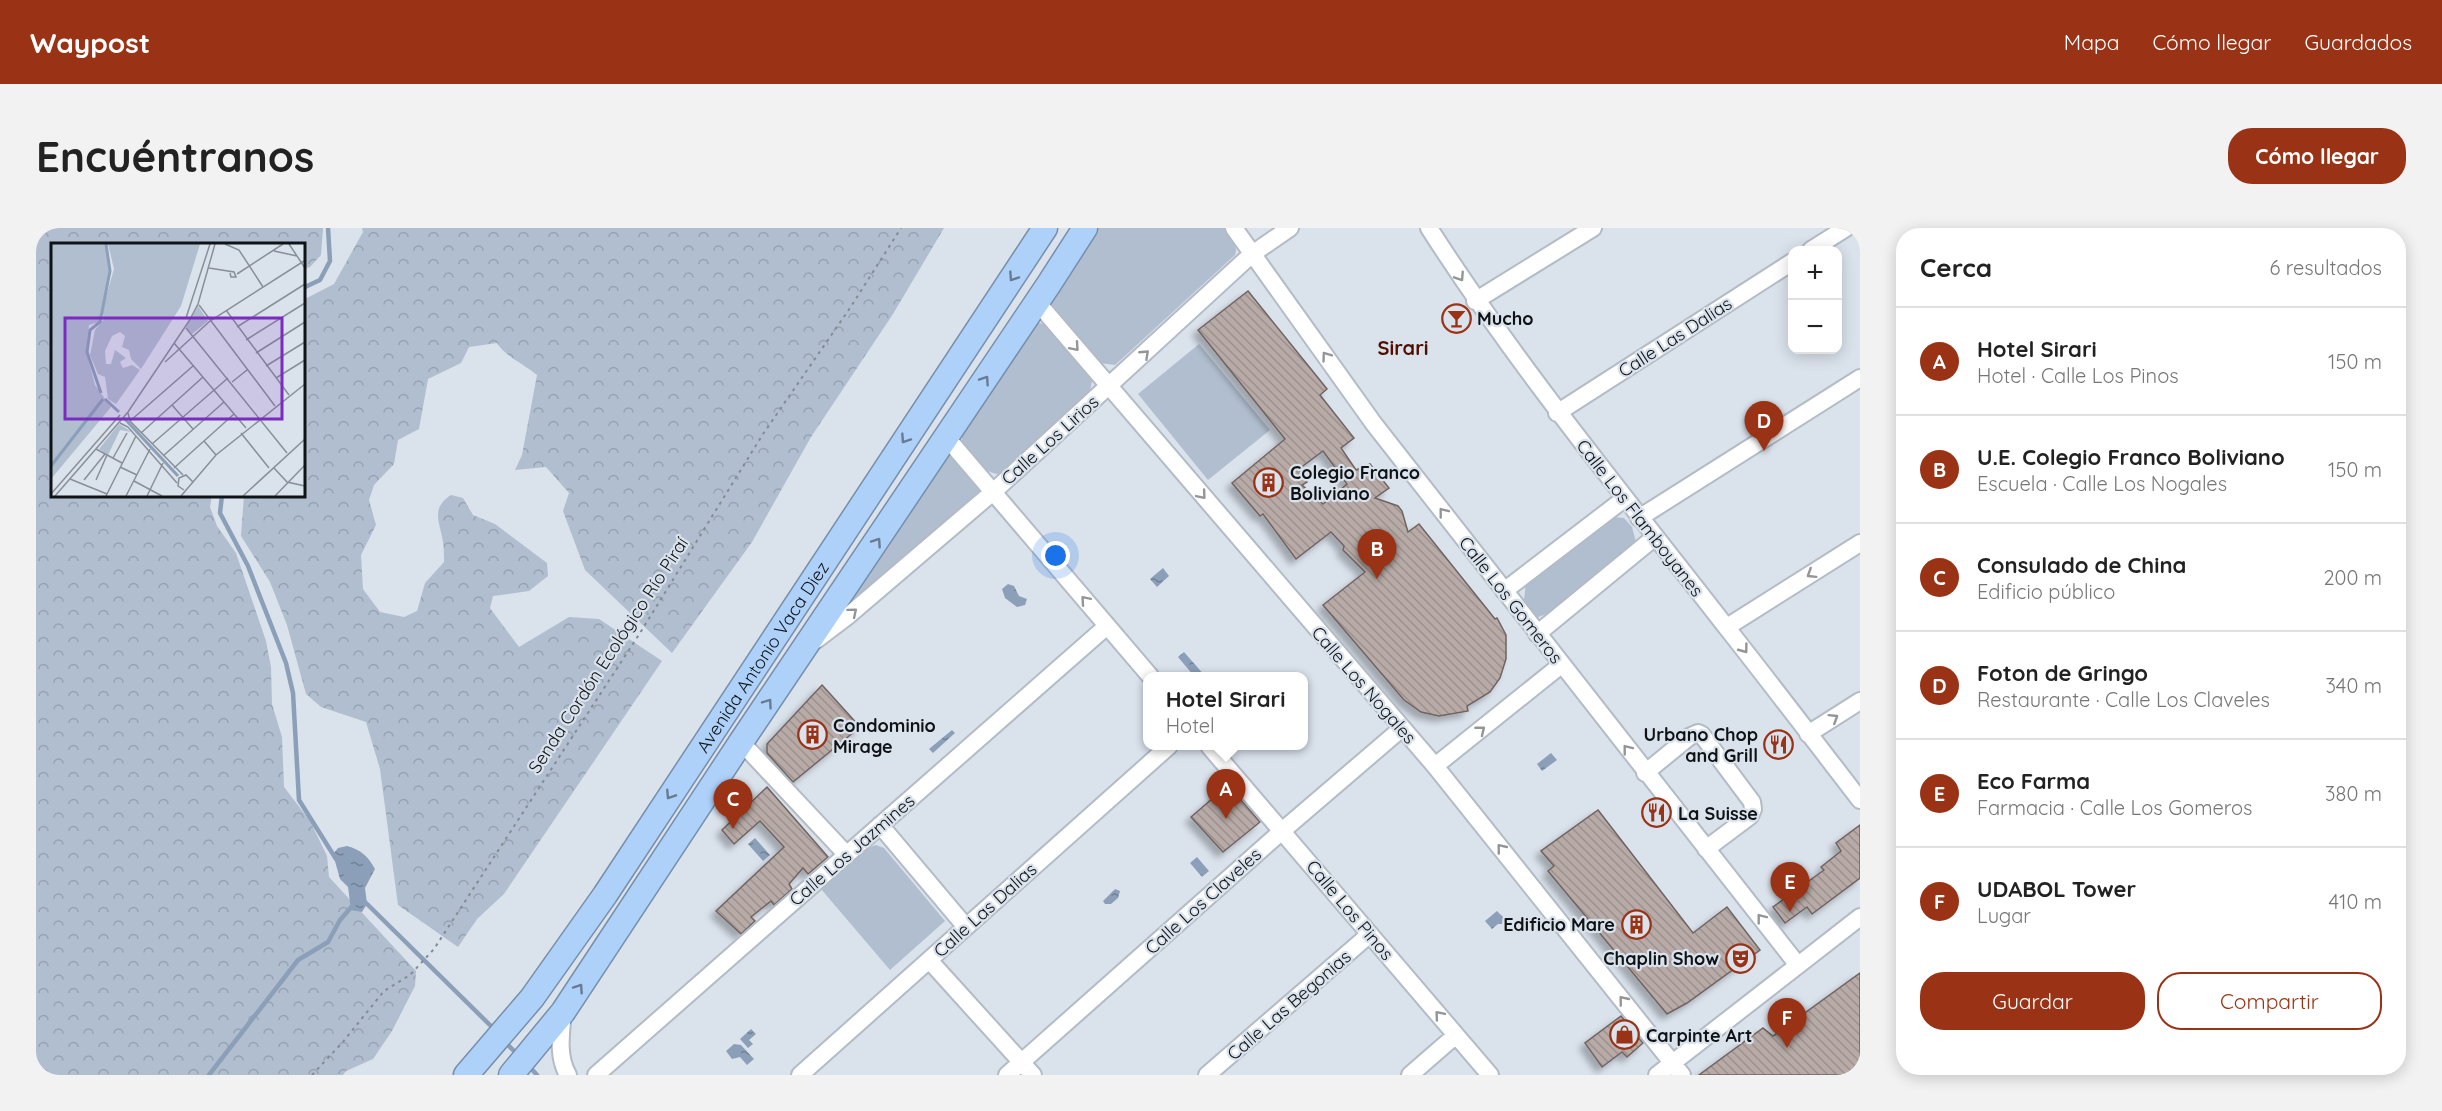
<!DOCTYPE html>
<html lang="es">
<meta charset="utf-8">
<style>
:root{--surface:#fff;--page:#f2f2f2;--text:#222;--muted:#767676;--line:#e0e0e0;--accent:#9a3316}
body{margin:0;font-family:Quicksand,sans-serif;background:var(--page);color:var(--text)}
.controls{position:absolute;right:18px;top:18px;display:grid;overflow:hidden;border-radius:12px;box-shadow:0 3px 15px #0003}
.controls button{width:54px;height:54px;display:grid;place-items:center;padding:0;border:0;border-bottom:2px solid var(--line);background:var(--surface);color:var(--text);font:30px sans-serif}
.you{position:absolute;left:1020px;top:328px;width:21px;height:21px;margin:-15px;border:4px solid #fff;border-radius:50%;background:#1a73e8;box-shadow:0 0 0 9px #1a73e833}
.badge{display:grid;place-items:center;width:39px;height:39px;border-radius:50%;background:var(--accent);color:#fff;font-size:20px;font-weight:700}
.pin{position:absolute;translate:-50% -50px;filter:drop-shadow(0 2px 3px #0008)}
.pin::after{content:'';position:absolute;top:32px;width:21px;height:18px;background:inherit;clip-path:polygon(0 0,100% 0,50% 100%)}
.popup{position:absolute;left:1107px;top:444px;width:165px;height:78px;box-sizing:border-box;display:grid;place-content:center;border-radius:12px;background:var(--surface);filter:drop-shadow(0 2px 4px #0005);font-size:20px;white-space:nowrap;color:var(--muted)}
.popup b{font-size:22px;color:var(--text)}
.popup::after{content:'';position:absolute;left:50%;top:100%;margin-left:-12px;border:12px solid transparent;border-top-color:var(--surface)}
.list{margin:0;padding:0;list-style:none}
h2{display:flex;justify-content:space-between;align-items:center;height:78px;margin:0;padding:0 24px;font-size:26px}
h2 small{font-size:20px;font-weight:400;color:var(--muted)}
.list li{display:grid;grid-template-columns:39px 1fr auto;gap:18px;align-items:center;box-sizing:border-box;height:108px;padding:0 24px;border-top:2px solid var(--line)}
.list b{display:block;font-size:22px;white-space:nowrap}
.list p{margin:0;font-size:20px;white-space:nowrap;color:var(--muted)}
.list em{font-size:20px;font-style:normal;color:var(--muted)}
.actions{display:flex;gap:12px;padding:18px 24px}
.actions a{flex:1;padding:14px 0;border:2px solid var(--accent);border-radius:24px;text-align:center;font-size:21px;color:var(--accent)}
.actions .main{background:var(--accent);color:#fff}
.map{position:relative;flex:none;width:1824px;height:847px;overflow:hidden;border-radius:24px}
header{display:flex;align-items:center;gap:36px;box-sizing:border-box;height:84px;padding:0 30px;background:var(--accent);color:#fff}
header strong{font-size:28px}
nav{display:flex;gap:33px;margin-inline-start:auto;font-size:21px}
.intro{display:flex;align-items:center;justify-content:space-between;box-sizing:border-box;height:144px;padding:0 36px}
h1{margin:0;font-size:42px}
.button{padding:15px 27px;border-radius:24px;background:var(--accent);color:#fff;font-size:21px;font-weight:700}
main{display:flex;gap:36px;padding:0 36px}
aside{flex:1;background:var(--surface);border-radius:24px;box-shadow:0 3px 15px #0003}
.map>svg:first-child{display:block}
.forest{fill:url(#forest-crowns)}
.green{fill:#b0becf}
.water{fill:url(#water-ripples)}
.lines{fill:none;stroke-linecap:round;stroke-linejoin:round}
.stream{stroke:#8ba0b8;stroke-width:4.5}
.building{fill:url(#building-back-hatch);stroke:#706461;stroke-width:1.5;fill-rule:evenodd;filter:url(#shadow)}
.minor-casing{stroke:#b3bbc5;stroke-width:20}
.highway-casing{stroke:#778eaa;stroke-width:27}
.path{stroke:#858b92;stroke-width:2;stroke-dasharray:3 4.5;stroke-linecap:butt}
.minor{stroke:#fff;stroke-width:16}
.highway{stroke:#aed1fa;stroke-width:24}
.oneway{stroke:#677c93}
.oneway2{stroke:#939596}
.labels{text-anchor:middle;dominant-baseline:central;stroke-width:4.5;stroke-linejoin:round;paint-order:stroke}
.poi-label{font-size:18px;font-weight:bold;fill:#101316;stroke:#dae2ec;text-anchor:start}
.street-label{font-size:18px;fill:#101316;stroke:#dae2ec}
.neighbourhood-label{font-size:20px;font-weight:bold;fill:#510f00;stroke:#dae2ec}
.inset-river{fill:none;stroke:#8ba0b8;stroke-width:3}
.inset-road{fill:none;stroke:#898f96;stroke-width:1.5}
.view{fill:#7b2cbf;fill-opacity:0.15;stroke:#7b2cbf;stroke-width:3}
.inset-edge{fill:none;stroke:#101316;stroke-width:3}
</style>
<header>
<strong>Waypost</strong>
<nav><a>Mapa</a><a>Cómo llegar</a><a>Guardados</a></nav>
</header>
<div class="intro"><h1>Encuéntranos</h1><a class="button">Cómo llegar</a></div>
<main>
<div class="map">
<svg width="1824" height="847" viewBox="0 0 1824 847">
<defs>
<pattern id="forest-crowns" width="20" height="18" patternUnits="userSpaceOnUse" patternTransform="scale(1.5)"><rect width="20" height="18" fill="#b0becf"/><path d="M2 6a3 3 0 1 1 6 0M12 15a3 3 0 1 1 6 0" fill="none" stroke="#96a2b1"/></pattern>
<pattern id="water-ripples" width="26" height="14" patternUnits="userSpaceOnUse" patternTransform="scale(1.5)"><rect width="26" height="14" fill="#8ba0b8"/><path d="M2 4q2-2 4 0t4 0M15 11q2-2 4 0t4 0" fill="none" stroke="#708195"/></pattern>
<pattern id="building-back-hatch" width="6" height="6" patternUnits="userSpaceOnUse" patternTransform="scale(1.5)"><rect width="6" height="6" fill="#b7aaa7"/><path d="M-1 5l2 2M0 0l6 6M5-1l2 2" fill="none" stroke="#9c918f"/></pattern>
<filter id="shadow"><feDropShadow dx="-5.5" dy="5.5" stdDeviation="3" flood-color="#0004"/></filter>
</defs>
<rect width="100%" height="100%" fill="#dae2ec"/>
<path class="forest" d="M 0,0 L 287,0 L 285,27 L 274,39 L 267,41 L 267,16 L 16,16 L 16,267 L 176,267 L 174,279 L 181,298 L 200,325 L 230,413 L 235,439 L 236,476 L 246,509 L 248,559 L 274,593 L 291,628 L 293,649 L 380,743 L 379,758 L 356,803 L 337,831 L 310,843 L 307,847 L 0,847 Z
M 326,0 L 908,0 L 857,86 L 775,209 L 716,314 L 636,425 L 549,342 L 527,283 L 533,265 L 510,239 L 479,242 L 486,227 L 501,147 C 487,135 470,129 461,115 L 433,119 L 425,135 L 392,151 L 383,201 L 362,212 L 358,236 L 338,257 L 333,272 L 340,297 L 325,327 L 327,361 L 344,384 L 368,389 L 381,383 L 389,355 L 408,334 C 408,327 408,321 407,314 C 404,294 394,281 415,267 L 427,270 L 437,287 L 459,296 L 511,335 L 512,348 L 493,363 L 457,368 L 454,380 L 483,419 L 533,389 L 563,391 L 626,433 L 468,666 L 441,691 L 422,719 L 362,677 L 344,541 L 330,494 L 285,479 L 270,466 L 251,397 L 234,354 L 205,308 L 208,267 L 267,267 L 267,72 L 298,56 L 327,4 Z"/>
<path class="green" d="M 1059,0 L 1188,0 C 1194,8 1203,16 1199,27 L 1079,137 L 1064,135 L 1013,73 Z
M 1004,95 L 1009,97 L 1056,153 L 1054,163 L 963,246 C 947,246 936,226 926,216 L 926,203 L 998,96 Z
M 1163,116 L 1234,202 L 1172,252 L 1102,166 Z
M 916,226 L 944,257 L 942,267 L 807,387 L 910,227 Z
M 1576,289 L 1588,290 L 1596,299 L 1600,314 L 1514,385 L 1496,391 L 1485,377 L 1488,372 L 1490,354 Z
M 840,617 L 848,620 L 909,693 L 854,742 L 785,661 L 831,620 Z"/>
<path class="water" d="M 1127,340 L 1133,348 L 1121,359 L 1114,351 Z
M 972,356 L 978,358 L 983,368 L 991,371 L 989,377 L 981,379 L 969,370 L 966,361 Z
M 1148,424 L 1169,448 L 1158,448 L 1142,429 Z
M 916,502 L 919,505 L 897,525 L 893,521 Z
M 1515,525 L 1521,532 L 1506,543 L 1501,536 Z
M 719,610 L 734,627 L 727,633 L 712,616 Z
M 311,618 C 325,622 332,628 339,641 L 329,660 L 331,676 L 326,684 L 315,682 L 312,659 L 304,651 L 297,626 L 302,620 Z
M 1161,629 L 1173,643 L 1166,649 L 1154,635 Z
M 1079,661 L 1084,663 L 1082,670 L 1075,676 L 1069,676 L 1067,673 Z
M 1461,683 L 1468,690 L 1466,696 L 1462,696 L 1456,701 L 1449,693 Z
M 715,801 L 720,806 L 713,812 L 717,816 L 712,820 L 704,811 Z
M 698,816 L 705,817 L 718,831 L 711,837 L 704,829 L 696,831 L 690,823 Z"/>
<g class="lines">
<path class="stream" d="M 267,60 L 284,52 L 294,33 L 292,0
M 186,267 L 184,285 L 212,338 L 250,435 L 257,465 L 263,572 L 300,631
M 328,673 L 459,802
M 468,813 L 481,826
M 491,836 L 501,847
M 173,847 L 262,732 L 292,714 L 304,692 L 318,676"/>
</g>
<path class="building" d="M 1212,63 L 1291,161 L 1284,167 L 1318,210 L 1305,220 L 1320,242 L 1334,236 L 1353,260 L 1339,270 L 1362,278 L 1366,283 L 1372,304 L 1383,296 L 1459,391 L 1461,390 L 1470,407 L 1470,431 L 1464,450 L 1454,464 L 1431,478 L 1432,483 L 1403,488 L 1385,484 L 1368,472 L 1287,377 L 1329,344 L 1307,322 L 1308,318 L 1295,304 L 1260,331 L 1227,286 L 1224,288 L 1196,255 L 1249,211 L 1162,102 ZM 1287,223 L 1311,256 L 1287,276 L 1266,257 L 1271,254 L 1263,241 Z
M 786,457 L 824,499 L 757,554 L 731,525 L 731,516 Z
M 1192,557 L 1224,594 L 1187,624 L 1155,589 Z
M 731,559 L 792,629 L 772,646 L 767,640 L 753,656 L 756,661 L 738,677 L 735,673 L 715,689 L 719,693 L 705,706 L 680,683 L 748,619 L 724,593 L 698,616 L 686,602 Z
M 1562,582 L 1657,705 L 1691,679 L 1724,722 L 1651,775 L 1631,786 L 1512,643 L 1518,638 L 1505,623 Z
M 1824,597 L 1824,650 L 1776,686 L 1771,679 L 1749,695 L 1737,679 L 1788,642 L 1785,639 L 1805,623 L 1800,615 Z
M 1824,745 L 1824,847 L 1663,847 L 1727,800 L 1737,808 Z
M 1585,788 L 1607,815 L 1591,829 L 1586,824 L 1566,839 L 1549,815 Z"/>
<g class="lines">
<defs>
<path id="minor" d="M 1198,0 L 1338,196 L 1761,736
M 1393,0 C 1484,142 1588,267 1691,400 C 1736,457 1780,515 1824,572
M 1775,22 L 1810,0
M 1439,73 L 1557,0
M 1001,74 L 1399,538 L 1646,847
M 1521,185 L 1756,34
M 911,210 L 1114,448
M 1603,290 L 1824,150
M 1468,363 L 1588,271
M 1691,399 L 1824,315
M 1501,406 L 1619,309
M 780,412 L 813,387 L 957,264 L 1216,26 L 1254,0
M 1772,506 L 1824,473
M 705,514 L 811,627
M 1173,518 L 1454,847
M 1399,538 L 1525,437
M 1609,545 L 1653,509 L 1662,505 L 1666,507 L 1716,574 L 1717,581 L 1714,588 L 1670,621
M 844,597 L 930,699
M 893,732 L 997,847
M 527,784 C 525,805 521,828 532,847
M 560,847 L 1071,398
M 764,847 L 1133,518
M 971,847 L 1246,603 L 1365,501
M 1171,847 L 1334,706
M 1374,847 L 1420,807
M 1621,847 L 1824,689"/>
<g id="highway">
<path id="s1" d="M 430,847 L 496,770 L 569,667 L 1009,0"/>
<path d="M 475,847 L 527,784 L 705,514 L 1013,56 L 1049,0"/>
</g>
</defs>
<use href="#minor" class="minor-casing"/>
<use href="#highway" class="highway-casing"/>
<path class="path" d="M 276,847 L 306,815 L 348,763 L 374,747 L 398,721 L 604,405 L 727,206 L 814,80 L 865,0"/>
<use href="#minor" class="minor"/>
<use href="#highway" class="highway"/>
</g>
<defs><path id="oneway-chevron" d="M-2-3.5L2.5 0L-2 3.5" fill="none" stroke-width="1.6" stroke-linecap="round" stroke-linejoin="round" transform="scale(1.5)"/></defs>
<g class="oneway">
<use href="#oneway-chevron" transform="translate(977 49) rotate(124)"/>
<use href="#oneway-chevron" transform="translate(949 152) rotate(-56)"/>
<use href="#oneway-chevron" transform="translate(869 211) rotate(124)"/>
<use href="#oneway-chevron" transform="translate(841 314) rotate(-56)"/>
<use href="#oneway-chevron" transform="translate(732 475) rotate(-55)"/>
<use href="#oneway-chevron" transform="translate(634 567) rotate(123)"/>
<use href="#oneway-chevron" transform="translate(543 760) rotate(-56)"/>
</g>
<g class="oneway2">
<use href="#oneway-chevron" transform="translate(1424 49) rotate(57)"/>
<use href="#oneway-chevron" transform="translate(1039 119) rotate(49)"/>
<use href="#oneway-chevron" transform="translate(1109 126) rotate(-43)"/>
<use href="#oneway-chevron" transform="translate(1290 128) rotate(-126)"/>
<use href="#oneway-chevron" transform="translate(1166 267) rotate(50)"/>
<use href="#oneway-chevron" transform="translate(1407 284) rotate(-128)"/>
<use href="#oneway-chevron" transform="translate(1775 346) rotate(148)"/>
<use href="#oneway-chevron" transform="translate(1049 372) rotate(-131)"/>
<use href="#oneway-chevron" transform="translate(817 384) rotate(-40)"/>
<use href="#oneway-chevron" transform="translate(1708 421) rotate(53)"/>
<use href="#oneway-chevron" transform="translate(1798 490) rotate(-32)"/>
<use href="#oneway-chevron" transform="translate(1445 502) rotate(-39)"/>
<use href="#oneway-chevron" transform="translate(1591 521) rotate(-128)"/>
<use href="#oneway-chevron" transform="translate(1465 620) rotate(-129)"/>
<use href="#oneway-chevron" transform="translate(1725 690) rotate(-128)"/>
<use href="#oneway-chevron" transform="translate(1587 772) rotate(-129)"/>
<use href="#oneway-chevron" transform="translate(1403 787) rotate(-130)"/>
</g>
<defs>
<symbol id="bar-ring" viewBox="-11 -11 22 22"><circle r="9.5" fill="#dae2ec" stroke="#9a3316" stroke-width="1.5"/><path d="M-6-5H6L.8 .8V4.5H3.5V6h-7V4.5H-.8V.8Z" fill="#9a3316"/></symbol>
<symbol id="building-ring" viewBox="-11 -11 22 22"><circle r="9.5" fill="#dae2ec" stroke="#9a3316" stroke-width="1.5"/><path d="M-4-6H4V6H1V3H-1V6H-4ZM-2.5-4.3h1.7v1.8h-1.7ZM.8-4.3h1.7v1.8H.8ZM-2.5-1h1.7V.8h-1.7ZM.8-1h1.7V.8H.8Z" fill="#9a3316"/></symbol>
<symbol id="restaurant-ring" viewBox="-11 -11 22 22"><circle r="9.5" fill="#dae2ec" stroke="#9a3316" stroke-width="1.5"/><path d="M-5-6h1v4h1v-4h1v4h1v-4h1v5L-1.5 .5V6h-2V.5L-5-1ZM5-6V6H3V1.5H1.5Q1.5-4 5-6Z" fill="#9a3316"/></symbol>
<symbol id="theatre-ring" viewBox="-11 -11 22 22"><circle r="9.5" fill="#dae2ec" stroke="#9a3316" stroke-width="1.5"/><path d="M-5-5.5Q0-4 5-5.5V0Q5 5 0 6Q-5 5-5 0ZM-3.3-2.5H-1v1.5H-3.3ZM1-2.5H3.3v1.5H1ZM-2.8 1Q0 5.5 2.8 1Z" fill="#9a3316"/></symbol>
<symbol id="shop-ring" viewBox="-11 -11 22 22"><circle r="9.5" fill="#dae2ec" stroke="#9a3316" stroke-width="1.5"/><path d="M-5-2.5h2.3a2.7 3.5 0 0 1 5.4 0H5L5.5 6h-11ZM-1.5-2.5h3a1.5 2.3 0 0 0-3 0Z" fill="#9a3316"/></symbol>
</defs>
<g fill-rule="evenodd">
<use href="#bar-ring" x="1404" y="74" width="33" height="33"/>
<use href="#building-ring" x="1216" y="238" width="33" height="33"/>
<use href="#building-ring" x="760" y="490" width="33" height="33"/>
<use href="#restaurant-ring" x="1726" y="500" width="33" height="33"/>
<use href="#restaurant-ring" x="1604" y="568" width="33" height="33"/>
<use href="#building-ring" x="1584" y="680" width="33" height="33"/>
<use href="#theatre-ring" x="1688" y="714" width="33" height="33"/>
<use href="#shop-ring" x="1572" y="790" width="33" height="33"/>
</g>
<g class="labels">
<g class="poi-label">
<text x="1441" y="90">Mucho</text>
<text x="1254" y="244">Colegio Franco<tspan x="1254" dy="21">Boliviano</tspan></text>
<text x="797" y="497">Condominio<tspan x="797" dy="21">Mirage</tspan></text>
<text x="1722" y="506" text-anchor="end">Urbano Chop<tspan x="1722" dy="21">and Grill</tspan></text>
<text x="1642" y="585">La Suisse</text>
<text x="1579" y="696" text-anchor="end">Edificio Mare</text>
<text x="1683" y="730" text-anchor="end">Chaplin Show</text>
<text x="1610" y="807">Carpinte Art</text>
</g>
<g class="street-label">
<text transform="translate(1639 109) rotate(-33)">Calle Las Dalias</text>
<text transform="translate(1014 212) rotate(-42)">Calle Los Lirios</text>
<text transform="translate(1604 290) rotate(52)">Calle Los Flamboyanes</text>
<text transform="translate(1475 372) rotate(52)">Calle Los Gomeros</text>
<text transform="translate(572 427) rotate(-57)">Senda Cordón Ecológico Río Piraí</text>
<text stroke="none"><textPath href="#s1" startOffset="513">Avenida Antonio Vaca Diez</textPath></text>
<text transform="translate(1328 457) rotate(49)">Calle Los Nogales</text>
<text transform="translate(816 622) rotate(-41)">Calle Los Jazmines</text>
<text transform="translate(1167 673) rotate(-42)">Calle Los Claveles</text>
<text transform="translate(949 682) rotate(-42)">Calle Las Dalias</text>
<text transform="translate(1314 682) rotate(50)">Calle Los Pinos</text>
<text transform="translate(1253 777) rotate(-41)">Calle Las Begonias</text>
</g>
<g class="neighbourhood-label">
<text x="1367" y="119">Sirari</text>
</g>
</g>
<g transform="translate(15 15)">
<rect width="254" height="254" fill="#dae2ec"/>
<path d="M 0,1 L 54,1 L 59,26 L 52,63 L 48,79 L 38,82 L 35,108 L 44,142 L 60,164 L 0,236 ZM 57,1 L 149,1 L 130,63 L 90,126 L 80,116 L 78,107 L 71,104 L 74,93 L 69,89 L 61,93 L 54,108 L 55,121 L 60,121 L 64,107 L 75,115 L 69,119 L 72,125 L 81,122 L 89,127 L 65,161 L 57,156 L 54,134 L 47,131 L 39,112 L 44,87 L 53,76 L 51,68 L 63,26 Z" fill="#b0becf"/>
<path d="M 147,63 L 157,78 L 141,91 L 135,84 ZM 68,181 L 81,189 L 69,187 L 57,212 L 48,206 Z" fill="#b0becf"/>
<path class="inset-river" d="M 50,150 L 36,109 L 39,87 L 49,79 L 59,28 L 55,1M 54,156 L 68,169M 73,175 L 127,233M 0,223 L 52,156"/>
<path class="inset-road" d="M 174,1 L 188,7 L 212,44M 238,1 L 254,25M 223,8 L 246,13M 158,25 L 183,29 L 185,34 L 180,34 L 179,30M 186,31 L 232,1M 148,62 L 224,163M 175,67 L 238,152M 135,75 L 159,1M 186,84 L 254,41M 135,85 L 236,210M 195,97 L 254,60M 123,100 L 195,185M 205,110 L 254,79M 114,119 L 159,78 L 253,18M 215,123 L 254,99M 225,135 L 254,117M 181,139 L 196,127M 121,162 L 142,186M 77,170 L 79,178 L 132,232M 79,178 L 142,123M 69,180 L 77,184 L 126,240M 90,190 L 152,134M 190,190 L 218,225M 153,198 L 165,212M 101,201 L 177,135M 45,206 L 71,220M 112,213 L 173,159M 62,215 L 76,190M 69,224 L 86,232M 123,225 L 183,171M 223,225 L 236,239 L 254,243M 19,236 L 56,251M 33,237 L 54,211M 45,237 L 56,212M 83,238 L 111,253M 133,247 L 127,243 L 128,235 L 135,232 L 142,239M 0,251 L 69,172M 4,253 L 77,169 L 138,78 L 147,61 L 164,1M 55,253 L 85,193M 75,253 L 99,206M 96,253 L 112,220M 130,253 L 165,212 L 254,141M 192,253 L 254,196M 224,253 L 254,222"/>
<path class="view" d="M 14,75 L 231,75 L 231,176 L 14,176 Z"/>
<rect width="254" height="254" class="inset-edge"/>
</g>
</svg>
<div class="controls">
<button>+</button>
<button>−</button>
</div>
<div class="you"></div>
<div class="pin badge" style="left:1190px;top:591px">A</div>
<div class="popup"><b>Hotel Sirari</b>Hotel</div>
<div class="pin badge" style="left:1341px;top:351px">B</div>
<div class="pin badge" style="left:697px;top:601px">C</div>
<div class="pin badge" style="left:1728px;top:223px">D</div>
<div class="pin badge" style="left:1754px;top:684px">E</div>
<div class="pin badge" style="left:1751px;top:820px">F</div>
</div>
<aside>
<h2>Cerca<small>6 resultados</small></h2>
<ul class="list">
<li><span class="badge">A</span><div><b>Hotel Sirari</b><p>Hotel · Calle Los Pinos</p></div><em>150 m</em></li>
<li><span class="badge">B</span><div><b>U.E. Colegio Franco Boliviano</b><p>Escuela · Calle Los Nogales</p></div><em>150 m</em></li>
<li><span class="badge">C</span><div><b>Consulado de China</b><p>Edificio público</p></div><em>200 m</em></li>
<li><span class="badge">D</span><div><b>Foton de Gringo</b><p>Restaurante · Calle Los Claveles</p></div><em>340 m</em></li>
<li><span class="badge">E</span><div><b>Eco Farma</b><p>Farmacia · Calle Los Gomeros</p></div><em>380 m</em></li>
<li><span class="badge">F</span><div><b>UDABOL Tower</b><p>Lugar</p></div><em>410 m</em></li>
</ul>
<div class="actions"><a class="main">Guardar</a><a>Compartir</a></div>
</aside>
</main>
